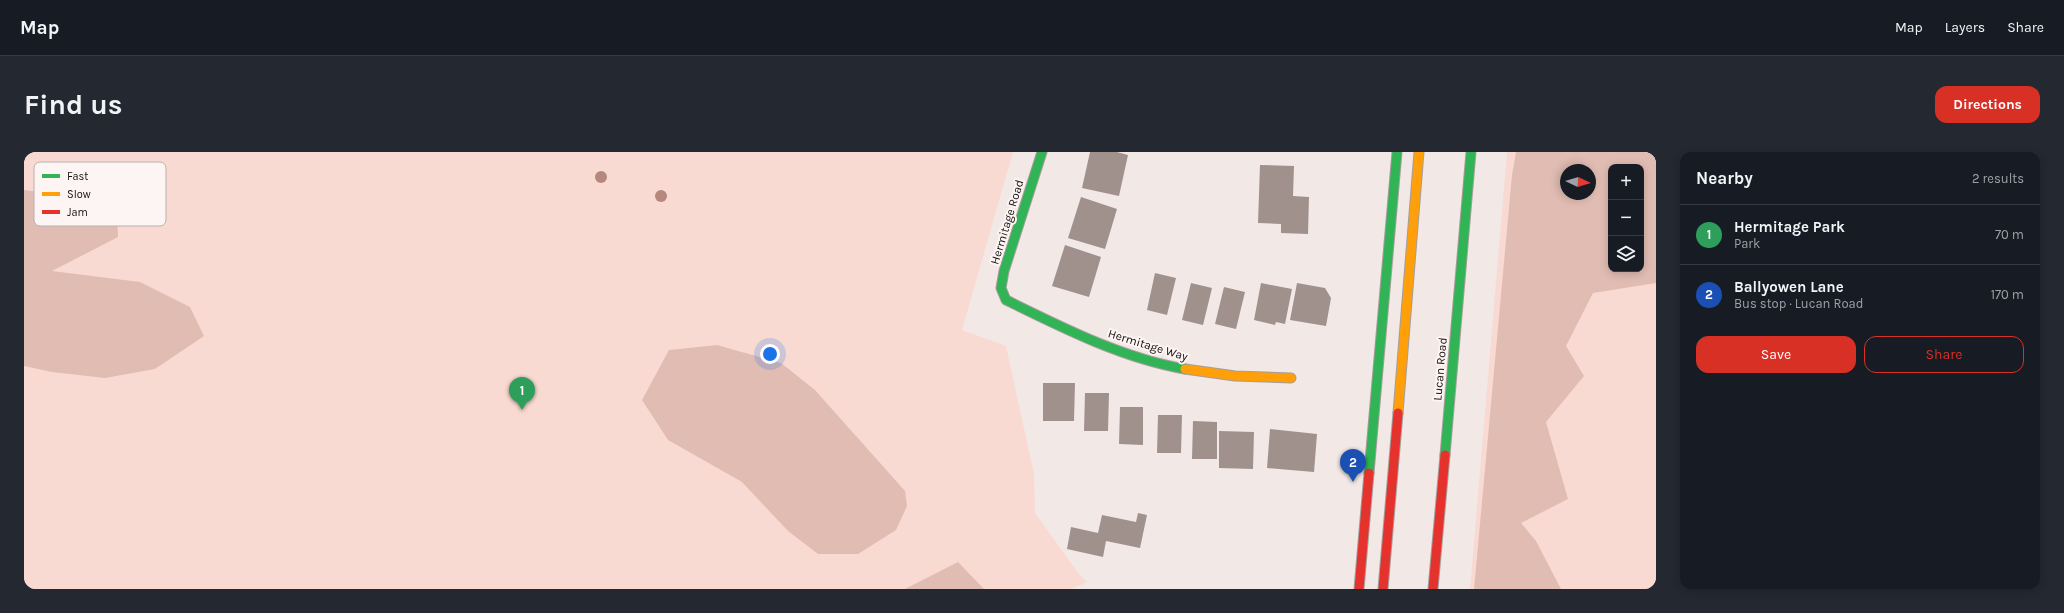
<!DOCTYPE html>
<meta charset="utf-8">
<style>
:root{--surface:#171b24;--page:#242831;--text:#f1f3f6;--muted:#9ea1a6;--line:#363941;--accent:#d93025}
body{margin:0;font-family:Karla,sans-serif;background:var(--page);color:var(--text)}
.controls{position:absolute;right:12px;top:12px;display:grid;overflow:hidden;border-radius:8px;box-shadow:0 2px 10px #0003}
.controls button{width:36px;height:36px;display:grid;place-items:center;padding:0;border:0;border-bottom:1px solid var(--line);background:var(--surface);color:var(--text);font:20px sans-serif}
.compass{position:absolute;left:1536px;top:12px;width:36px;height:36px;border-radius:50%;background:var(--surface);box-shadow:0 2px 10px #0003;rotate:94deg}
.you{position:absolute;left:746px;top:202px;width:14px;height:14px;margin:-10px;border:3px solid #fff;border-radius:50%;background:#1a73e8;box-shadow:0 0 0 6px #1a73e833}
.badge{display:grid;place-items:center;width:26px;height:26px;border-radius:50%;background:var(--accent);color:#fff;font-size:13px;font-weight:700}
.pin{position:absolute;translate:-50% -33px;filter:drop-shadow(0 1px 2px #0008)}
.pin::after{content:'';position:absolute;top:21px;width:14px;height:12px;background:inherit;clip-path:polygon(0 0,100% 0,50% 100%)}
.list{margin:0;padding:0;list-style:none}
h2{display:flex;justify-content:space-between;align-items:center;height:52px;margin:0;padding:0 16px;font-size:17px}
h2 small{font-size:13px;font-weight:400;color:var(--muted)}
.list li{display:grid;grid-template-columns:26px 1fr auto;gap:12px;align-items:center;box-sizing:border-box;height:60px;padding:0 16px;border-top:1px solid var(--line)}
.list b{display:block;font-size:15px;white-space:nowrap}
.list p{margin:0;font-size:13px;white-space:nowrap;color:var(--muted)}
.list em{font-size:13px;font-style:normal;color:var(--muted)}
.actions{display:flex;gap:8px;padding:12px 16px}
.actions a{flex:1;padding:9px 0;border:1px solid var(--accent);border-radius:12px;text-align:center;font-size:14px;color:var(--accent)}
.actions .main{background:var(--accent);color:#fff}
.icon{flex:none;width:22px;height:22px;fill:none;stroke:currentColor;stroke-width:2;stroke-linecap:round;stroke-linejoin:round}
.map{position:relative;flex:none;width:1632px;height:437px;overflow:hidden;border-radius:12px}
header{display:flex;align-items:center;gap:24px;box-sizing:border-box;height:56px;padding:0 20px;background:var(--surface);border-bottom:1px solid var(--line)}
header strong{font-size:19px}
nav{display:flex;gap:22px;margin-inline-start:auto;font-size:14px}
.intro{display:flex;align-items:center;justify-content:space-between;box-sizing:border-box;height:96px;padding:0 24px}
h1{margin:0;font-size:28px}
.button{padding:10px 18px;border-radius:12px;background:var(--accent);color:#fff;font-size:14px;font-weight:700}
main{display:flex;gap:24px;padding:0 24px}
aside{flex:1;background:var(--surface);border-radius:12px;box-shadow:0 2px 10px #0003}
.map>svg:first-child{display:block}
.green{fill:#f9dad2;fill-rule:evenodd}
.forest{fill:#e1bcb3;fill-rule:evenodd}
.building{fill:#a0918d}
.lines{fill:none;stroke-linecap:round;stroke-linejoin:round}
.fast-casing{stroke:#a59e9c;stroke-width:11}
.slow-casing{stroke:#a59e9c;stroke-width:11}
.jam-casing{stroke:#a59e9c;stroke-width:11}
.fast{stroke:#30b455;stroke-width:9}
.slow{stroke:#ff9f0a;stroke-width:9}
.jam{stroke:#e5322d;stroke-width:9}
.tree{fill:#b5887e}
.labels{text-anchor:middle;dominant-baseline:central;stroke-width:4;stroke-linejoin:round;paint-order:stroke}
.street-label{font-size:12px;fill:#140e0c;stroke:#fdf5f3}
.key{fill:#fdf5f3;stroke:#b7b0ae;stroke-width:1}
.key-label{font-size:11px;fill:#140e0c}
</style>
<header>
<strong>Map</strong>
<nav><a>Map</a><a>Layers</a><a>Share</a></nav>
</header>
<div class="intro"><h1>Find us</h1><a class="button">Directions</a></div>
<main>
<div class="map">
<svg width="1632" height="437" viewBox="0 0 1632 437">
<rect width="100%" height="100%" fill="#f2e8e6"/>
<path class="green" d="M 0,0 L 989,0 L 938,178 L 982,194 L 1010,322 L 1011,361 L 1055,422 L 1063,430 L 1048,437 L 0,437 Z
M 1483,0 L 1632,0 L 1632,437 L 1446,437 ZM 1587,15 L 1617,15 L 1617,117 L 1587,117 ZM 1542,18 L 1566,18 L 1566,42 L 1542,42 Z"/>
<path class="forest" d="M 1492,0 L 1632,0 L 1632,131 L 1569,141 L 1542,194 L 1560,224 L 1522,270 L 1544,347 L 1497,371 L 1512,389 L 1537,437 L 1450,437 L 1488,23 ZM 1587,15 L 1617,15 L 1617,117 L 1587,117 ZM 1542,18 L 1566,18 L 1566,42 L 1542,42 Z
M 0,38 L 43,43 L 93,62 L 94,85 L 28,119 L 116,130 L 166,155 L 180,184 L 131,217 L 81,226 L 28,220 L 0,214 Z
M 693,193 L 757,211 L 791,238 L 881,339 L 883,354 L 872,378 L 834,402 L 794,402 L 764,379 L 718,330 L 644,288 L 618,248 L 645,198 Z
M 934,410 L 960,437 L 881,437 Z"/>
<path class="building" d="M 1066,0 L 1093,0 L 1104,3 L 1095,44 L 1058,36 Z
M 1236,13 L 1270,14 L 1269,44 L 1285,45 L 1284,82 L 1257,81 L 1257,72 L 1234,71 Z
M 1057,45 L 1093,57 L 1081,97 L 1044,86 Z
M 1041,93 L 1077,105 L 1065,145 L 1028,134 Z
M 1131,121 L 1152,126 L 1143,163 L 1123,158 Z
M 1167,131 L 1188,136 L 1179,173 L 1158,168 Z
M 1237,131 L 1268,137 L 1261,172 L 1252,170 L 1251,173 L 1230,168 Z
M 1273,131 L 1301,136 L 1307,146 L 1302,174 L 1266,168 Z
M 1200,135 L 1221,140 L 1212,177 L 1191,172 Z
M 1019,231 L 1051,231 L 1050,269 L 1019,269 Z
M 1061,241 L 1085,241 L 1084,279 L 1060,279 Z
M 1096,255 L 1119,255 L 1119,293 L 1095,292 Z
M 1134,263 L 1158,263 L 1157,301 L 1133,301 Z
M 1169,269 L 1193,270 L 1193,307 L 1168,307 Z
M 1246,277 L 1293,282 L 1290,320 L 1243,316 Z
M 1195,279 L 1230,280 L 1229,317 L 1195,316 Z
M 1114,361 L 1123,363 L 1116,396 L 1082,389 L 1079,405 L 1043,397 L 1047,375 L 1074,381 L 1078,363 L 1112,370 Z"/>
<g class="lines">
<defs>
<path id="fast" d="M 1018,0 L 980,119 L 977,136 L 982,148 C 1039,176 1098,206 1161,217
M 1421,303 L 1447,0
M 1345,321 L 1373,0"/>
<path id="slow" d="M 1161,217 L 1211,224 L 1267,226
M 1374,261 L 1395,0"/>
<path id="jam" d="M 1335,437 L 1345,321
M 1359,437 L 1374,261
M 1409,437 L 1421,303"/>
</defs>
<use href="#fast" class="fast-casing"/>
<use href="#slow" class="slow-casing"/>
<use href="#jam" class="jam-casing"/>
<use href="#fast" class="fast"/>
<use href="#slow" class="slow"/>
<use href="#jam" class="jam"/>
</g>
<g class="tree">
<circle cx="577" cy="25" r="6"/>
<circle cx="637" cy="44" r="6"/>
</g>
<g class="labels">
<g class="street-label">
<text transform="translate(983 70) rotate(-73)">Hermitage Road</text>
<text transform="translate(1124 193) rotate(17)">Hermitage Way</text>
<text transform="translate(1416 217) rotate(-85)">Lucan Road</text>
</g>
</g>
<rect x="10" y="10" width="132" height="64" rx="6" class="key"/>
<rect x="18" y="22" width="18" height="4" fill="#30b455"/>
<rect x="18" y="40" width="18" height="4" fill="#ff9f0a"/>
<rect x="18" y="58" width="18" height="4" fill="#e5322d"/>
<g class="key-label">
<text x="43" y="28">Fast</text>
<text x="43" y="46">Slow</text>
<text x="43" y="64">Jam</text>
</g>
</svg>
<div class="controls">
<button>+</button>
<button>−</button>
<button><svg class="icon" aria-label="layers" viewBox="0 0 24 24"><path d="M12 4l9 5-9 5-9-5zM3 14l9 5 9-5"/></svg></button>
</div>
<svg class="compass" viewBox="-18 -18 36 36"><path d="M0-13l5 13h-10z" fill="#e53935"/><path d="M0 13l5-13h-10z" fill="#9ea1a6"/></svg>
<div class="you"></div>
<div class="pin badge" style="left:498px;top:258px;background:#2e9e5b">1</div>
<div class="pin badge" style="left:1329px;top:330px;background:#1a4fb4">2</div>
</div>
<aside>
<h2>Nearby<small>2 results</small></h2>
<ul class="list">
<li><span class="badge" style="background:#2e9e5b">1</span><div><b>Hermitage Park</b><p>Park</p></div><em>70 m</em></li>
<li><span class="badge" style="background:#1a4fb4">2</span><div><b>Ballyowen Lane</b><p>Bus stop · Lucan Road</p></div><em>170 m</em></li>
</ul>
<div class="actions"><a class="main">Save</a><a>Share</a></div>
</aside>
</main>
